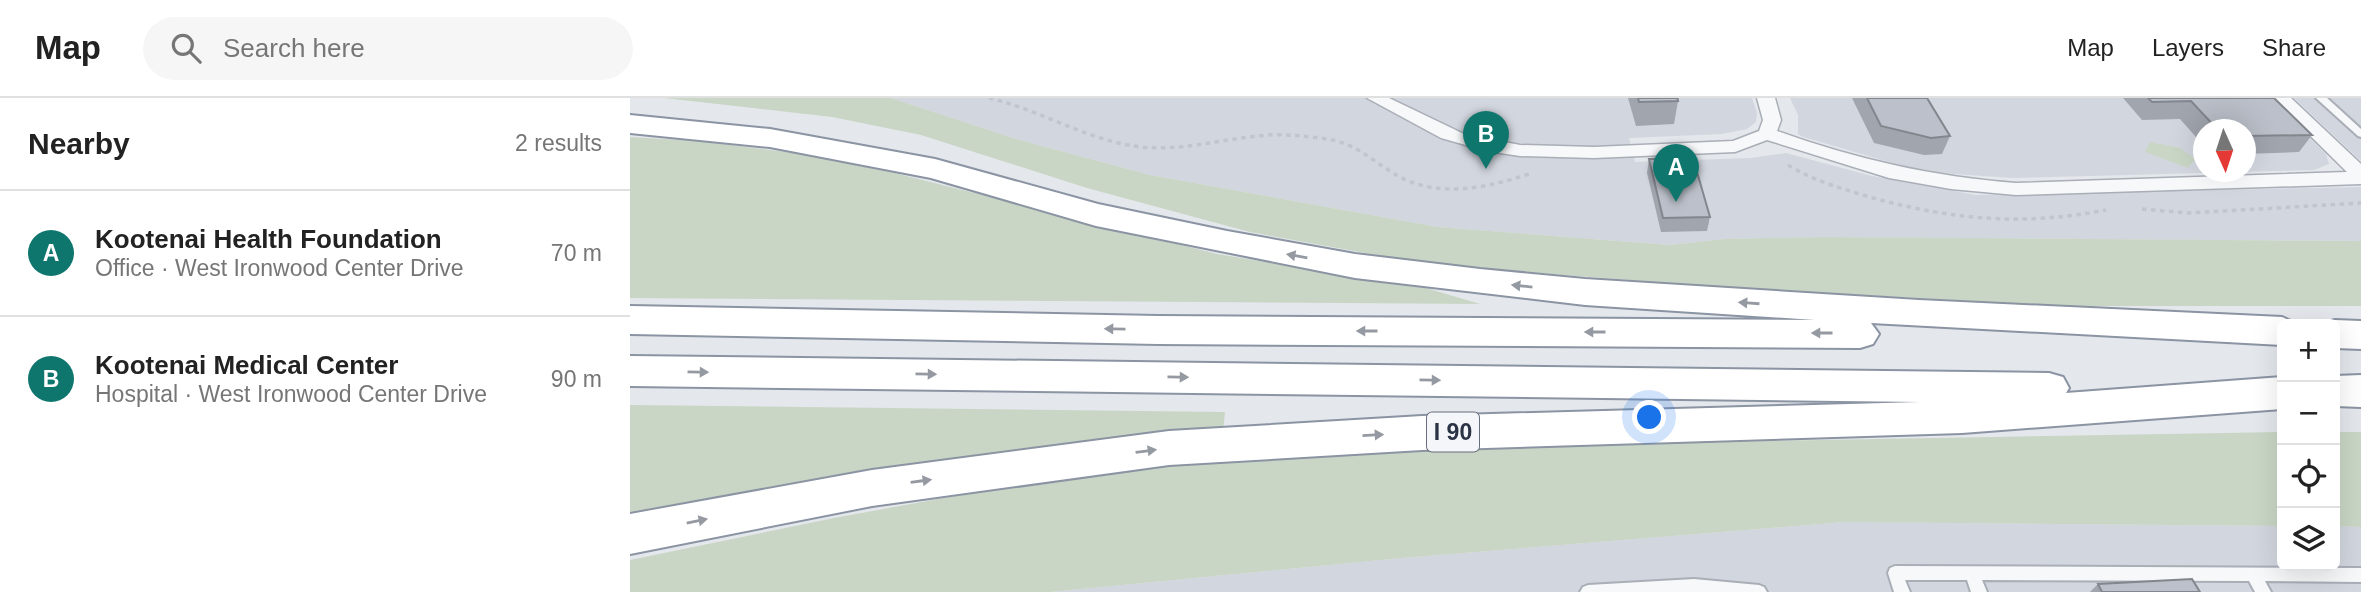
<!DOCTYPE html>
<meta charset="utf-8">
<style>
:root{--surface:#fff;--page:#f6f6f6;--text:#222;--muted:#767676;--line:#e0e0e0;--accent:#0f766e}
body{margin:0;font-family:Arial,sans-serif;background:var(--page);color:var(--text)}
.controls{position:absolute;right:21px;bottom:21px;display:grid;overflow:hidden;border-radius:10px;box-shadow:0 7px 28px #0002}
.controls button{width:63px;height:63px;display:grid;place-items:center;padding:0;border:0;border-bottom:2px solid var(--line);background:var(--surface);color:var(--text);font:35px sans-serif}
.compass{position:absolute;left:1563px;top:21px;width:63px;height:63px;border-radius:50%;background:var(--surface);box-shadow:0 7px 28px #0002;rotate:177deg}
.you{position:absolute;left:1020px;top:320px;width:24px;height:24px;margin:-18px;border:5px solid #fff;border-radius:50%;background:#1a73e8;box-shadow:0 0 0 10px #1a73e833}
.badge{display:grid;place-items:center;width:46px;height:46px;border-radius:50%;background:var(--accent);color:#fff;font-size:23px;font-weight:700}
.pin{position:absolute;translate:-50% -58px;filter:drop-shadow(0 2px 4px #0008)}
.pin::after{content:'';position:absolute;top:37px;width:24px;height:21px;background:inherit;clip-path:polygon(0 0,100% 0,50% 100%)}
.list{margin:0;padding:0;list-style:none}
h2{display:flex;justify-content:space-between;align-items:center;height:91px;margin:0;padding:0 28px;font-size:30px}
h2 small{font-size:23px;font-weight:400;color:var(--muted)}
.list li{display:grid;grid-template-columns:46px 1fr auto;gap:21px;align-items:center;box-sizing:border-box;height:126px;padding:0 28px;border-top:2px solid var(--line)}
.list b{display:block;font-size:26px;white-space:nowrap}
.list p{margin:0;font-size:23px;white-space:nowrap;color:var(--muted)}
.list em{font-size:23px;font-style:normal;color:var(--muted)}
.icon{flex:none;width:38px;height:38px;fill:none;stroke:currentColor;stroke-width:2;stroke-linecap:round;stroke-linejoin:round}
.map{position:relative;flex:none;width:1731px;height:494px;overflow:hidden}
header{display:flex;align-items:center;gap:42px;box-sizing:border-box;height:98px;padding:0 35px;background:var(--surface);border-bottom:2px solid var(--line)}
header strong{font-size:33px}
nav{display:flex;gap:38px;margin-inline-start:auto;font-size:24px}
.search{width:490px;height:63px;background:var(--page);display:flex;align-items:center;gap:18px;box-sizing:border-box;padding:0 24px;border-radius:38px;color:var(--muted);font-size:26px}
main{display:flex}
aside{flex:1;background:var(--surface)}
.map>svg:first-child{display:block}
.built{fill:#d2d6de;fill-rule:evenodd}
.green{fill:#c9d6c5}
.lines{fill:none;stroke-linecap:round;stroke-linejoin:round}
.lane-casing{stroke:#a9aeb7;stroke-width:4}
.street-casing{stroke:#a9aeb7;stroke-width:3}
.highway-casing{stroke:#8b94a3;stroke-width:4}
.path{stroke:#c2c5cb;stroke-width:3.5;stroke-dasharray:4.5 4.5;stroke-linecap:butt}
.lane{fill:#f7f8fa;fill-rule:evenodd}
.street{fill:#f7f8fa;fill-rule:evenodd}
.highway{fill:#fff;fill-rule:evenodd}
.wall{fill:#a1a5ae}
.building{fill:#bbc0ca;stroke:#83868d;stroke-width:2}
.oneway{fill:#959aa2}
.labels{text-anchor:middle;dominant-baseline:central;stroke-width:6;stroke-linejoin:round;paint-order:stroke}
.shield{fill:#f4f6f9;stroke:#676e7b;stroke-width:2}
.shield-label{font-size:23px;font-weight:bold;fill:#2b3445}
</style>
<header>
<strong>Map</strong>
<div class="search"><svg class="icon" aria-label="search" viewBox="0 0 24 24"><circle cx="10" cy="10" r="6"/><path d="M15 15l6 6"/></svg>Search here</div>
<nav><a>Map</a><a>Layers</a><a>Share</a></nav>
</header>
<main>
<aside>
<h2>Nearby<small>2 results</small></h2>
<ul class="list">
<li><span class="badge">A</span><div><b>Kootenai Health Foundation</b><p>Office · West Ironwood Center Drive</p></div><em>70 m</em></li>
<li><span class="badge">B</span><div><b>Kootenai Medical Center</b><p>Hospital · West Ironwood Center Drive</p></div><em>90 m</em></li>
</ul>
</aside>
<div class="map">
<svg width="1731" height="494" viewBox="0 0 1731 494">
<rect width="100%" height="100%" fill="#e4e7ec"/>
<path class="built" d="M 261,0 L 1122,0 L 1127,15 L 1126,24 L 1117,31 L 1092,36 L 999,40 L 1005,64 L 1121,60 L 1156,55 L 1242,78 L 1346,97 L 1731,89 L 1731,143 L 1193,139 L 1094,141 L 1040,147 L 808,129 L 520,77 L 386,41 Z
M 1160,0 L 1639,0 L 1696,56 L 1699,66 L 1684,72 L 1382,80 L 1311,75 L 1266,66 L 1173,39 L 1168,36 L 1168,17 ZM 1574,32 L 1616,32 L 1616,74 L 1574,74 Z
M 1664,0 L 1731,0 L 1731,63 Z
M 1214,424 L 1652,428 L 1652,468 L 1705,468 L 1705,428 L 1731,429 L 1731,494 L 421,494 L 772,460 Z"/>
<path class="green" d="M 34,0 L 261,0 L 386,41 L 520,77 L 808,129 L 1040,147 L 1094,141 L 1193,139 L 1731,143 L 1731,208 L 1433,208 L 1105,190 L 801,167 L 620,134 L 457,90 L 291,37 L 202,19 Z
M 0,39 L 69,43 L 205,60 L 587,156 L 796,190 L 850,206 L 0,200 Z
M 1520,44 L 1550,50 L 1565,61 L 1558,70 L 1515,54 Z
M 0,307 L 595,314 L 593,333 L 0,426 Z
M 1652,334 L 1652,428 L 1214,424 L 772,460 L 420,494 L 0,494 L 0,462 L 204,420 L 374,389 L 596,361 L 781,349 Z
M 1705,334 L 1731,334 L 1731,429 L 1705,428 Z"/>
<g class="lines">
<defs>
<path id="lane" d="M 1686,0 L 1697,0 L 1731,31 L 1731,39 L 1728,38 Z
M 1265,468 L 1731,470 L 1731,484 L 1635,483 L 1641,494 L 1625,494 L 1619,483 L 1352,482 L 1357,494 L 1341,494 L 1337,482 L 1275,482 L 1280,494 L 1264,494 L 1258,475 L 1260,470 Z
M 1064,481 L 1129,487 L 1134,489 L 1137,494 L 950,494 L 953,489 L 958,487 Z"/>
<path id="street" d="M 737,0 L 759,0 L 834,36 L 890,47 L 964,49 L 1103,43 L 1129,33 L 1133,22 L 1127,0 L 1145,0 L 1151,22 L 1147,33 C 1225,61 1303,79 1386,85 L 1717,74 L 1642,0 L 1661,0 L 1731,66 L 1731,86 L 1386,97 L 1321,91 L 1259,80 L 1137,42 L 1105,54 L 964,60 L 890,58 L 857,53 L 811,40 Z"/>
<path id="highway" d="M 0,17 L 140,31 L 305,61 L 468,106 L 597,133 L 725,156 L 850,171 L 955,181 L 1289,202 L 1652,219 L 1667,226 L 1652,226 L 1652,247 L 1241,225 L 1249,236 L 1243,246 L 1230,250 L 528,246 L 0,236 L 0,208 L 528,218 L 1185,222 L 955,207 L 725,180 L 466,128 L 301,80 L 140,49 L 0,35 Z
M 1705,222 L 1731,223 L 1731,251 L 1705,250 L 1705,226 L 1691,226 Z
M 0,258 L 1419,275 L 1433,279 L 1439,290 L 1436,295 L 1652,279 L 1652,311 L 1332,335 L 792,352 L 539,367 L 242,408 L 0,456 L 0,416 L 242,372 L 539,333 L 792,318 L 1290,304 L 0,288 Z
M 1731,277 L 1731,309 L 1705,308 L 1705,278 Z"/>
</defs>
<use href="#lane" class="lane-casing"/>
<use href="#street" class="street-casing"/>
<use href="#highway" class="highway-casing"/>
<path class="path" d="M 359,0 C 411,12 458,43 511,49 C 550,53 589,42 628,38 C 651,35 674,38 697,41 C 725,45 740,61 763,75 C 806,102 857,90 902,75
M 1158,67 C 1184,83 1213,91 1243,100 C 1324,122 1393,128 1476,112
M 1512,111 L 1559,115 L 1731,105"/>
<use href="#lane" class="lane"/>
<use href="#street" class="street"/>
<use href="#highway" class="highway"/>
</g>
<path class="wall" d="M 998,0 L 1049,0 L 1049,3 L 1048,3 L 1044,26 L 1006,28 Z
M 1222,0 L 1297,0 L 1320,38 L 1312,56 L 1294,57 L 1244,45 Z
M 1493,0 L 1644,0 L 1682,37 L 1669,54 L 1615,56 L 1615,32 L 1573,32 L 1573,47 L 1550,21 L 1512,22 Z
M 1019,61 L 1080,119 L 1077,133 L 1031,134 L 1017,75 Z
M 1468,486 L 1570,494 L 1460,494 Z"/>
<path class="building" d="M 1008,0 L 1047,0 L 1048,3 L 1009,4 Z
M 1237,0 L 1297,0 L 1320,38 L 1301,40 L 1251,28 Z
M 1518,0 L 1644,0 L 1682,37 L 1615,38 L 1615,32 L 1588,32 L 1561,3 L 1522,4 Z
M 1063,60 L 1080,119 L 1033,120 L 1019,61 Z
M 1562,481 L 1570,494 L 1472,494 L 1468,486 Z"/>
<defs><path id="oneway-solid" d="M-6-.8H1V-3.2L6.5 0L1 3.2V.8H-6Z" transform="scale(1.75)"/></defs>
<g class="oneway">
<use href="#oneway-solid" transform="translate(667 158) rotate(-170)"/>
<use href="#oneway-solid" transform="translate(892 188) rotate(-174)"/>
<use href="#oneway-solid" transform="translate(1119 205) rotate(-176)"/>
<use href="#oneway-solid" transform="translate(485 231) rotate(-179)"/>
<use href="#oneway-solid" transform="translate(737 233) rotate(-180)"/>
<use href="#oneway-solid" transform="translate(965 234) rotate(-180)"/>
<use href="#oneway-solid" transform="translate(1192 235) rotate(-180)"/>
<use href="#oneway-solid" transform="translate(68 274) rotate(1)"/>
<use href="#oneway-solid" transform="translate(296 276) rotate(1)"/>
<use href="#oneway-solid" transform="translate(548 279) rotate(1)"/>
<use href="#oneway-solid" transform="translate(800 282) rotate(1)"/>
<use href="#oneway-solid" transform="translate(743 337) rotate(-3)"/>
<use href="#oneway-solid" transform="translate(516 353) rotate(-7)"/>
<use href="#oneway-solid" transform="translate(291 383) rotate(-8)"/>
<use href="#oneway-solid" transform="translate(67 423) rotate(-11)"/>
</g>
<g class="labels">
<rect class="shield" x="797" y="314.5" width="52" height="39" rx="5"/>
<g class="shield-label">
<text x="823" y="334">I 90</text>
</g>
</g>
</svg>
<div class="controls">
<button>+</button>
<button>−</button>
<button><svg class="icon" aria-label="locate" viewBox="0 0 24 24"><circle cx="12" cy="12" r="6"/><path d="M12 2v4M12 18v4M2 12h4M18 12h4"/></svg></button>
<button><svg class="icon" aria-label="layers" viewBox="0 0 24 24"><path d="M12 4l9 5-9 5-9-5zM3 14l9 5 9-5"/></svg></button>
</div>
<svg class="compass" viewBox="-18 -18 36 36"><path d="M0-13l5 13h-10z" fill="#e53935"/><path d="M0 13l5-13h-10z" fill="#767676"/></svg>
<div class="you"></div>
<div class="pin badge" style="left:1046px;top:104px">A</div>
<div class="pin badge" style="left:856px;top:71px">B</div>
</div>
</main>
